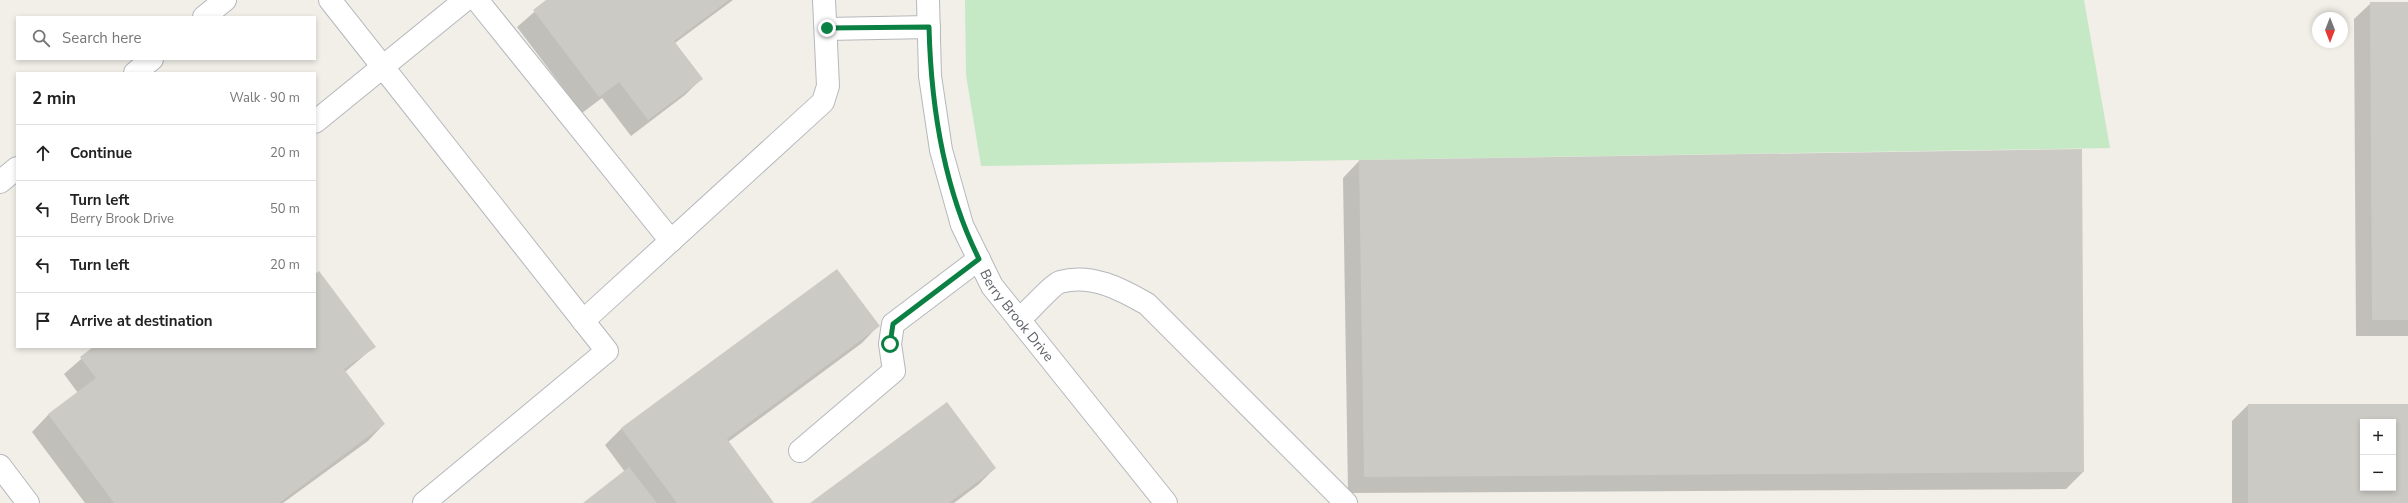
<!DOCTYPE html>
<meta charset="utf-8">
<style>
:root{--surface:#fff;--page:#f6f6f6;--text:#222;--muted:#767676;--line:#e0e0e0}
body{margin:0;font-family:"Nunito Sans",sans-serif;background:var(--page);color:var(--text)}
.controls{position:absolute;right:12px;bottom:12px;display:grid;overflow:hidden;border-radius:0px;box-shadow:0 2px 6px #0003}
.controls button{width:36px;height:36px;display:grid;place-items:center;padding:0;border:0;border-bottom:1px solid var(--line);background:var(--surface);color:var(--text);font:20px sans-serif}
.compass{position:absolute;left:2312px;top:12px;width:36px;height:36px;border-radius:50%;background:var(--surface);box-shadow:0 2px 6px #0003;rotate:180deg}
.stop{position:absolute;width:12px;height:12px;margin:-9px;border:3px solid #0b8043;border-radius:50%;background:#fff}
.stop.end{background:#0b8043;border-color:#fff;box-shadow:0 1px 4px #0008}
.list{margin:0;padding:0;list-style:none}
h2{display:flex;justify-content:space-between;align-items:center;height:52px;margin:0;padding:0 16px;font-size:17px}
h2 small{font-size:13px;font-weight:400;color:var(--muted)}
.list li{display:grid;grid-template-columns:26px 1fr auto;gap:12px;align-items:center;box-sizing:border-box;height:56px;padding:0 16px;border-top:1px solid var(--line)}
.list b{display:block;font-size:15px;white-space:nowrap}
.list p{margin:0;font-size:13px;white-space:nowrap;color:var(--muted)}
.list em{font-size:13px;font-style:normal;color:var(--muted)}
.icon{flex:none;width:22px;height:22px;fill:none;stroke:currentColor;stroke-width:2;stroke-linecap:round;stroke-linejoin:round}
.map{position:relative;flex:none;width:2408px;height:503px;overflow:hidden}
.search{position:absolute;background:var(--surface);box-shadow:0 2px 6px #0003;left:16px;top:16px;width:300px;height:44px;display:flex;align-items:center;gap:10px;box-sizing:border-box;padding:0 14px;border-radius:0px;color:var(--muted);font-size:15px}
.panel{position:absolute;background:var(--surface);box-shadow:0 2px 6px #0003;left:16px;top:72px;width:300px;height:276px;border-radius:0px}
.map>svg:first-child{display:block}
.green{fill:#c5e8c5}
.shadow{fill:#0003;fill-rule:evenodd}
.building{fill:#cccac5;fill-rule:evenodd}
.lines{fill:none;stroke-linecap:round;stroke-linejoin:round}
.minor-casing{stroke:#b5b8bc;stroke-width:24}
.minor{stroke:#fff;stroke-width:22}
.route{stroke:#0b8043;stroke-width:5}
.labels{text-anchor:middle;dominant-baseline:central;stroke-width:4;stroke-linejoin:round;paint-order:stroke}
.street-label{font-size:14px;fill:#5f6368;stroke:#fff}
</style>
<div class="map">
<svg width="2408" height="503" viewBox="0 0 2408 503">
<rect width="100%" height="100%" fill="#f1efe8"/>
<path class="green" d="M 965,0 L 2084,0 L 2110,148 L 981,166 L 966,75 Z"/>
<path class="shadow" d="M 548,0 L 733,0 L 675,43 L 702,78 L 685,95 L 631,136 L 602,98 L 582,113 L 517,27 Z
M 2371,3 L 2408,3 L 2408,336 L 2356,336 L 2354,19 Z
M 2081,150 L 2083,472 L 2066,489 L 1348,493 L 1343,178 L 1359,161 Z
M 315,275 L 374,347 L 345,372 L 384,424 L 368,441 L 283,503 L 85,503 L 32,432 L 48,415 L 78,393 L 64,374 L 95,347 L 315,347 Z
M 878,326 L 862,343 L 728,442 L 773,503 L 584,503 L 625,472 L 605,445 L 622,428 Z
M 2248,405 L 2408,405 L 2408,503 L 2232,503 L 2232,421 ZM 2363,422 L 2393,422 L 2393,488 L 2363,488 Z
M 995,468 L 978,485 L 954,503 L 812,503 Z"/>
<path class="building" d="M 546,0 L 729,0 L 674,41 L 703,79 L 648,120 L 619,82 L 599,97 L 533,10 Z
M 2370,2 L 2408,2 L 2408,320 L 2372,320 Z
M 2082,149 L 2084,472 L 1364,477 L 1359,160 Z
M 837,269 L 880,326 L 727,439 L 774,503 L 677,503 L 621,428 Z
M 319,271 L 376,347 L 344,369 L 385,424 L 279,503 L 114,503 L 48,414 L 96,378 L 80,357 L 93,347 L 315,347 L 315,274 Z
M 947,402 L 996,468 L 949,503 L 810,503 Z
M 2248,404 L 2408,404 L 2408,503 L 2248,503 ZM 2363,422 L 2393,422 L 2393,488 L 2363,488 Z
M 629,467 L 657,503 L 583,503 Z"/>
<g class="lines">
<defs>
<g id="minor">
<path d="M 330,0 L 607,351 L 424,503"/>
<path d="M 477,0 L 671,241"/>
<path id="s1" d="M 928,0 L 930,76 L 941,150 L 962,225 L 992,286 L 1166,503"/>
<path d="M 204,17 L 225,0"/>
<path d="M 827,29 L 929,27"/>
<path d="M 135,73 L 152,59"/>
<path d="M 315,122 L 465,0"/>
<path d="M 0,182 L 17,168"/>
<path d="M 1019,320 C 1027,313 1053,284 1060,282 C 1091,273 1121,289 1147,304 L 1346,503"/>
<path d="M 583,321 L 823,102 L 828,86 L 824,0"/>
<path d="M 800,451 L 894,371 L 890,344 L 893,324 L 979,259"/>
<path d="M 0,466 L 28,503"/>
</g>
</defs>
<use href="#minor" class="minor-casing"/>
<use href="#minor" class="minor"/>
</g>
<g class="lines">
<path class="route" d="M 827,28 L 929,27 C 931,107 943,187 979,259 L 893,324 L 890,344"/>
</g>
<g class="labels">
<g class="street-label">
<text stroke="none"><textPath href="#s1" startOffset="335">Berry Brook Drive</textPath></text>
</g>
</g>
</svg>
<div class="controls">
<button>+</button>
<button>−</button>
</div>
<svg class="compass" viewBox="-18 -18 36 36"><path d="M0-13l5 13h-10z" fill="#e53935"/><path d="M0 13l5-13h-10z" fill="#767676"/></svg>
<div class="stop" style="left:890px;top:344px"></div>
<div class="stop end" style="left:827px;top:28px"></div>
<div class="search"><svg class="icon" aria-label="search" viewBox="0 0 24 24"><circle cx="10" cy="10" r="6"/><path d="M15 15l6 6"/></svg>Search here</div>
<section class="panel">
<h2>2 min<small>Walk · 90 m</small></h2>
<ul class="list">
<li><svg class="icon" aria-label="ahead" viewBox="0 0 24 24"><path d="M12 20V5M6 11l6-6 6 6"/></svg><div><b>Continue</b></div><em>20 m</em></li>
<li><svg class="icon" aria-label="left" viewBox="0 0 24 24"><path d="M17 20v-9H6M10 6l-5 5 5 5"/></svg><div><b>Turn left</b><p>Berry Brook Drive</p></div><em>50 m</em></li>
<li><svg class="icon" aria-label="left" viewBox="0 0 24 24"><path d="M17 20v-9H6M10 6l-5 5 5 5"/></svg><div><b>Turn left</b></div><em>20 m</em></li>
<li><svg class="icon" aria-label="arrive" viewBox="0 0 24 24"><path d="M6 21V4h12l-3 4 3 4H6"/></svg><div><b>Arrive at destination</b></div></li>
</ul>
</section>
</div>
